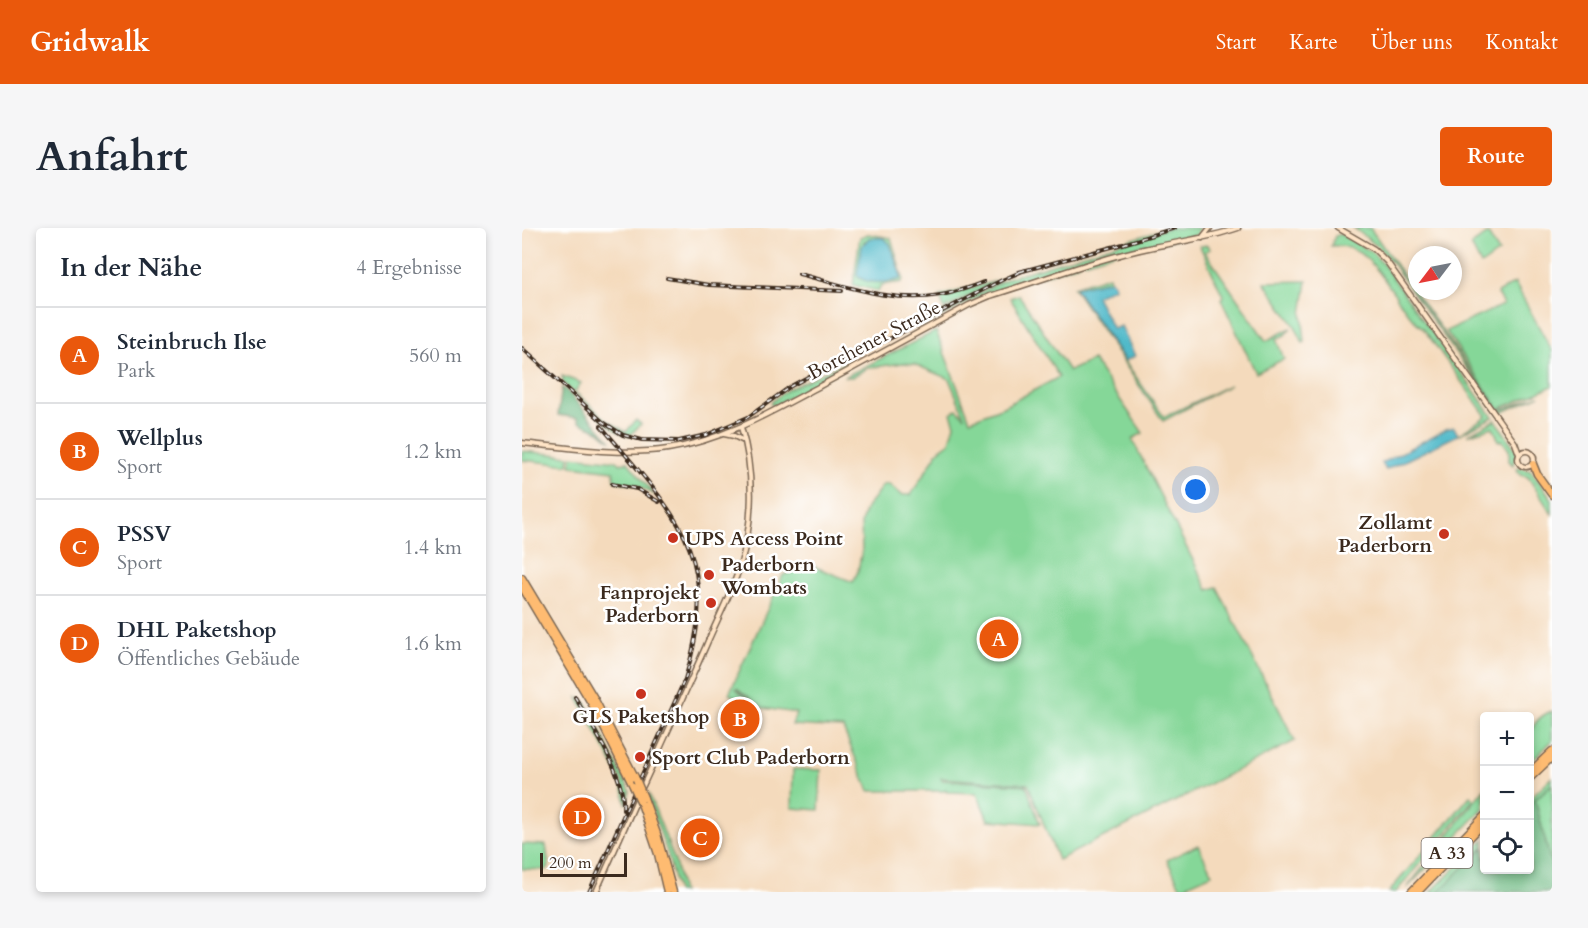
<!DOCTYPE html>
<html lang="de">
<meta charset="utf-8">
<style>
:root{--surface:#fff;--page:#f6f6f7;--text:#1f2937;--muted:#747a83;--line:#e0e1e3;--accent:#ea580c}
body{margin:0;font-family:Cardo,serif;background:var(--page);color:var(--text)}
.controls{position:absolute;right:18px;bottom:18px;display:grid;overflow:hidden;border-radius:6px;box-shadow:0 3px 9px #0003}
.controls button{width:54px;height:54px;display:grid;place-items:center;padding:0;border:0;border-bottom:2px solid var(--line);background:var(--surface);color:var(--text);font:30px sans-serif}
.compass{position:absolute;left:886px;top:18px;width:54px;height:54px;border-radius:50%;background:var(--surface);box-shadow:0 3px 9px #0003;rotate:238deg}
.scale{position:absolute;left:18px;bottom:15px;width:87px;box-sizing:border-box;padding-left:6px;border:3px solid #3b2a1e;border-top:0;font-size:16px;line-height:21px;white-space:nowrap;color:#3b2a1e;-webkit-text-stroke:4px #fff;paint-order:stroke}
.you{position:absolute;left:674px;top:262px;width:21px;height:21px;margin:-15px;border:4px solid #fff;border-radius:50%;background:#1a73e8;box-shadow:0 0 0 9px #1a73e833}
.badge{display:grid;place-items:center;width:39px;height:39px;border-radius:50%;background:var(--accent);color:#fff;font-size:20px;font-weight:700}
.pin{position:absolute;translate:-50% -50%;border:3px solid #fff;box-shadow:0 2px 6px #0006}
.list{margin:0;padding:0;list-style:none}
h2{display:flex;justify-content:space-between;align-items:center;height:78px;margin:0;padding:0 24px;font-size:26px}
h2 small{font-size:20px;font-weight:400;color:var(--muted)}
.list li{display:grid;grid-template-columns:39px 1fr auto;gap:18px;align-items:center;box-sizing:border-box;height:96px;padding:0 24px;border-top:2px solid var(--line)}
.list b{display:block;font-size:22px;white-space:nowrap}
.list p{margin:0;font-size:20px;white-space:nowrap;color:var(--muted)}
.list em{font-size:20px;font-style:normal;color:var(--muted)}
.icon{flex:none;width:33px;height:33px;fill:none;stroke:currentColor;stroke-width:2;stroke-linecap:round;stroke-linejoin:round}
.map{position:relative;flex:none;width:1030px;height:664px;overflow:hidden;border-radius:6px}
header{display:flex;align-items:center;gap:36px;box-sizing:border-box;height:84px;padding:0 30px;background:var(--accent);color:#fff}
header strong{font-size:28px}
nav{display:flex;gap:33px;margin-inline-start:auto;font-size:21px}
.intro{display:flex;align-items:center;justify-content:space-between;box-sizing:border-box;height:144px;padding:0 36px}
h1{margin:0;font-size:42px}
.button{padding:15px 27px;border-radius:6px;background:var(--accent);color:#fff;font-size:21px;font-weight:700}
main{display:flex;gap:36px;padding:0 36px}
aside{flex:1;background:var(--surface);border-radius:6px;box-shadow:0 3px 9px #0003}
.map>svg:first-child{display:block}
.green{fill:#85d798;stroke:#60805b;stroke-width:1.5;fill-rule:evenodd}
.forest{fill:#6cb880;stroke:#54714f;stroke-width:1.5}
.water{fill:#4bb7c8;stroke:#437073;stroke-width:1.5}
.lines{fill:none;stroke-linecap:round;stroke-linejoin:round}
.secondary-casing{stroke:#7c6855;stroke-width:7}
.highway-casing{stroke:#7c6855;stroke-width:9}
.secondary{stroke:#ffe4c6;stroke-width:4}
.highway{stroke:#febb71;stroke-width:6}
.rail-casing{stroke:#3b2a1e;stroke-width:4}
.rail{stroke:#fff;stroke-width:1.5;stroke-dasharray:4.5;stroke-linecap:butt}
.highway-bridge-casing{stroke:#7c6855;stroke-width:9;stroke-linecap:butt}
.highway-bridge{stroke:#febb71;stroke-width:6}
.poi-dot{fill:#c8321e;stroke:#fff;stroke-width:2}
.labels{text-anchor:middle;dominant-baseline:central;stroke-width:5;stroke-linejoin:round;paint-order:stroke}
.shield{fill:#fff;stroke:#766a62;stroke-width:1.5}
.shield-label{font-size:18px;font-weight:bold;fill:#3b2a1e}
.street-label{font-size:20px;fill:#3b2a1e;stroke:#fff}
.poi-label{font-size:20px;font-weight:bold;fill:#3b2a1e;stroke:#fff;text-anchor:start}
</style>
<header>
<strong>Gridwalk</strong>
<nav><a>Start</a><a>Karte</a><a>Über uns</a><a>Kontakt</a></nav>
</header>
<div class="intro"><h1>Anfahrt</h1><a class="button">Route</a></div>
<main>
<aside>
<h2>In der Nähe<small>4 Ergebnisse</small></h2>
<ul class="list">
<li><span class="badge">A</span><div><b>Steinbruch Ilse</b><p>Park</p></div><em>560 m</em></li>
<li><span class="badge">B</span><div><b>Wellplus</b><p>Sport</p></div><em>1.2 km</em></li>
<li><span class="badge">C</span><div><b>PSSV</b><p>Sport</p></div><em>1.4 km</em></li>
<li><span class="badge">D</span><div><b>DHL Paketshop</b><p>Öffentliches Gebäude</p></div><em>1.6 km</em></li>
</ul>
</aside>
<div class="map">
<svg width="1030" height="664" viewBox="0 0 1030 664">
<rect width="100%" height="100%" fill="#fff"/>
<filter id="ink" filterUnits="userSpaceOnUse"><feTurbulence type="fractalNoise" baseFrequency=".0167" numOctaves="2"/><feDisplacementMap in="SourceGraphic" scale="12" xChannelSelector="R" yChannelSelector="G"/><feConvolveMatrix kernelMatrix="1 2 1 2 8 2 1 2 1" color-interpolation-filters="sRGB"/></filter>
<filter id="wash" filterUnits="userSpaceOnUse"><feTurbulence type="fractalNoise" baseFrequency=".008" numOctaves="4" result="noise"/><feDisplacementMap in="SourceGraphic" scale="24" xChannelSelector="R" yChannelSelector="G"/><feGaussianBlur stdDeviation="1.35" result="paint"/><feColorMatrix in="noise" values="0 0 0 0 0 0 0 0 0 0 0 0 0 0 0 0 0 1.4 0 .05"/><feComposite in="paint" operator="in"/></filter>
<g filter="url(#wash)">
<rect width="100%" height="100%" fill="#f4dabc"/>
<path class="green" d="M 646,0 L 677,0 L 674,7 L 601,22 L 562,34 L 561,32 L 556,33 L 557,36 L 465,65 L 401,98 L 397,97 L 486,50 Z
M 832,0 L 848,0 L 977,183 L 1018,167 L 977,186 L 871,36 L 855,18 Z
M 346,6 L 369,10 L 381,50 L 380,54 L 359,57 L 356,63 L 331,57 L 338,9 ZM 342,13 L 368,16 L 379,47 L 378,51 L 337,50 L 336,47 Z
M 818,6 L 850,24 L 861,36 L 971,189 L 936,207 L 964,188 L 901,100 C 871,79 855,13 809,18 L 813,8 Z
M 966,6 L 977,24 L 959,37 L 949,17 Z
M 685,17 L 688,21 L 683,24 L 744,113 L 769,100 L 763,107 L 754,111 L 762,131 L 734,145 L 699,71 L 701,68 L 678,18 Z
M 587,48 L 588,52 L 552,60 L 642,189 L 708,157 L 641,193 L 551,59 Z
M 478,52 L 471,55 L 422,81 L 418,68 Z
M 785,53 L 780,86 L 783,114 L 781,115 L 773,98 L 742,54 Z
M 993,55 L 1030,123 L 1030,158 L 977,181 L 924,103 L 981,77 L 975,65 Z
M 497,67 L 547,143 L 571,132 L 621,205 L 610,211 L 686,362 L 695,359 L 773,513 L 536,632 L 506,556 L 419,550 L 420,552 L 504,557 L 518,596 L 466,592 L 455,565 L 425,564 L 424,561 L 424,563 L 347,563 L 321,500 L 270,497 L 274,485 L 241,480 L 215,460 L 214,461 L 229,473 L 232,479 L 207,466 L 261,347 L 291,338 L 331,354 L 336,343 L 340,322 L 339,295 L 344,280 L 361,257 L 366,256 L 379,267 L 389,267 L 417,222 L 428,214 L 433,196 L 429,185 L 435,181 L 443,189 L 427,151 L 392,136 L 381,135 L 345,140 L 330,149 L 322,149 L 414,103 L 448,192 L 481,179 L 537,149 L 488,70 Z
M 326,133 L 327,137 L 251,178 L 248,175 L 266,161 Z
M 40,148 L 59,155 L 53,164 L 85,192 L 104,204 L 114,192 L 119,196 L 107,208 L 95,203 L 82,193 L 41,155 Z
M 973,192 L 995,223 L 991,237 L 987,233 L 987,222 L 980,212 L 977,213 L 971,199 L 945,207 Z
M 0,223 L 47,228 L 46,237 L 0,232 Z
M 50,228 L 95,233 L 99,236 L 105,233 L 133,267 L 115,257 L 92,253 L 92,243 L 49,238 Z
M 998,240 L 1009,243 L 1030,271 L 1030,286 L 1006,249 L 998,247 L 995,241 Z
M 56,470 L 62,473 L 67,480 L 108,563 L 104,576 L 99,552 Z
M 1030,483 L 1030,513 L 1008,535 C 1007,513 1005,492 1030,483 Z
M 271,541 L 299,542 L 297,582 L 270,580 Z
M 1030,549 L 1030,664 L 909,664 L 962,612 L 963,642 L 1008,642 L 1008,570 Z
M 962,561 L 962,580 L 885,660 Z
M 127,566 L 153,633 L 160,664 L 155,664 L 146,627 L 126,571 Z
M 948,568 L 952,571 L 874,664 L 867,664 Z
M 0,616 L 24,617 L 27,639 L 24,642 L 0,641 Z
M 676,617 L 690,646 L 659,660 L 645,632 Z"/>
<path class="forest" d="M 40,159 L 46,164 L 89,213 L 77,203 L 57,194 L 56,190 L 36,187 Z
M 1030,556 L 1013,571 L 1030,639 L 1030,664 L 916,664 L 962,619 L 963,642 L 1008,642 L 1008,576 Z"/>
<path class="water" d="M 347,10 L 362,10 L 368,16 L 379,48 L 378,51 C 366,55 343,57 335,47 L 340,18 Z
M 589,52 L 593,59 L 574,68 L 591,101 L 599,98 L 613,128 L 603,133 L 553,60 Z
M 932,199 L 936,207 L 864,242 L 860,235 L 924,201 Z"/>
</g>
<g filter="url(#ink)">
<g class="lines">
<defs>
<path id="secondary" d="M 816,0 L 852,21 L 865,34 L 993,215 L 997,226
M 680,10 L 688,0
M 202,206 L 212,208 L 220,212
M 0,215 C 48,220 99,228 146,221 C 202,212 249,184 298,158 C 348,131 397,104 447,77 L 468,68 C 520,52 577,30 631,19 C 660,13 688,10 716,0
M996 231a8 8 0 1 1 16 0a8 8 0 1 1-16 0Z
M 119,562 C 141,515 162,467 183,420 C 194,394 207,370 216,344 C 232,298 233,245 219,199
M 74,664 L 116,569"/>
<path id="highway" d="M 1011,236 L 1015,246 L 1030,267
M 0,350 L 72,470 L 114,551
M 0,359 L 71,478 L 111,558
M 1008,544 L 1030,523
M 1008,550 L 1030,529
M 122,570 L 135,606 L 151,664
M 119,575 L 136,626 L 145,664
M 889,664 L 963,587
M 896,664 L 963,594"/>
</defs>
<use href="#secondary" class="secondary-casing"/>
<use href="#highway" class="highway-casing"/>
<use href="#secondary" class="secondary"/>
<use href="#highway" class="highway"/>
<defs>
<path id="rail" d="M 497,44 L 601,16 L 653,0
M 277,46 C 322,57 371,76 418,67 C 433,65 448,59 462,54
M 145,50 L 187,57 L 320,63
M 0,120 L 81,194 L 101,207 L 120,212 L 157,213 L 184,207 L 226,189 L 269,158 L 293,145 L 369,110 L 480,52 L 503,42
M 90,256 L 115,261 L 137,274
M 53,469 C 70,499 104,548 101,582
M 67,664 L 163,451 C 201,327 155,288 79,198"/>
</defs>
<use href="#rail" class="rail-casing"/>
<use href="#rail" class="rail"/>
<defs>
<path id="highway-bridge" d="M 114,551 L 122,570
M 111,558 L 119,575"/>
</defs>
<use href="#highway-bridge" class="highway-bridge-casing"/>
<use href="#highway-bridge" class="highway-bridge"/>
</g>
</g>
<g class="poi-dot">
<circle cx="922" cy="306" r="6"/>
<circle cx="151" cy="310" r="6"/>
<circle cx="187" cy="347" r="6"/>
<circle cx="189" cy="375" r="6"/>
<circle cx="119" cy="466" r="6"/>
<circle cx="118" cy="529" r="6"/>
</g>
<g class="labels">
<rect class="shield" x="899.5" y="610" width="51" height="30" rx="4.5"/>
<g class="shield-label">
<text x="925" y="625">A 33</text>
</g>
<g class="street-label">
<text transform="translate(352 112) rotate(-28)">Borchener Straße</text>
</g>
<g class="poi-label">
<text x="910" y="294" text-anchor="end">Zollamt<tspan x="910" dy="23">Paderborn</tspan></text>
<text x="163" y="310">UPS Access Point</text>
<text x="199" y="336">Paderborn<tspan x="199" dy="23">Wombats</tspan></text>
<text x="177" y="364" text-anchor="end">Fanprojekt<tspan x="177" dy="23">Paderborn</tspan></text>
<text x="119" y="488" text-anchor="middle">GLS Paketshop</text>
<text x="130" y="529">Sport Club Paderborn</text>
</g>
</g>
</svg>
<div class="controls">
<button>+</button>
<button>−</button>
<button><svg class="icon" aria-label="locate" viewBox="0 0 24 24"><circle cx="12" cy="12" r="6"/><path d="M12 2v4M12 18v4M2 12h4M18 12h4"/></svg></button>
</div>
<svg class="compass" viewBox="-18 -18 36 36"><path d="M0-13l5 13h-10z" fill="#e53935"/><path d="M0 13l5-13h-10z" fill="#747a83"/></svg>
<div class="scale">200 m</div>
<div class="you"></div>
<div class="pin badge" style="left:477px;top:411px">A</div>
<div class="pin badge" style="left:218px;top:491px">B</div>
<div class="pin badge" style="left:178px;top:610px">C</div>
<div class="pin badge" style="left:60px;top:589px">D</div>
</div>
</main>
